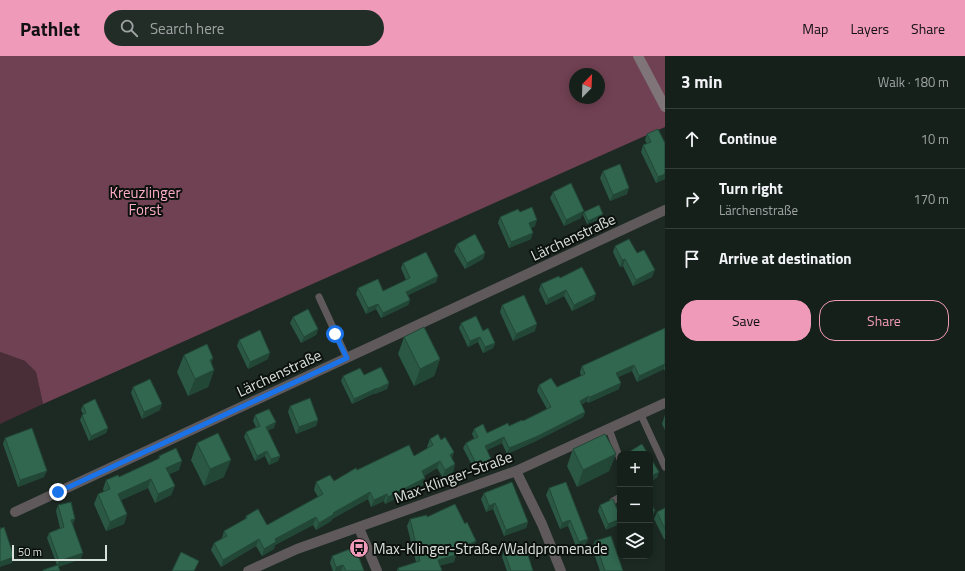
<!DOCTYPE html>
<meta charset="utf-8">
<style>
:root{--surface:#16201b;--page:#232d28;--text:#f1f3f6;--muted:#9ea3a3;--line:#353e3a;--accent:#ef9ab8}
body{margin:0;font-family:"Titillium Web",sans-serif;background:var(--page);color:var(--text)}
.controls{position:absolute;right:12px;bottom:12px;display:grid;overflow:hidden;border-radius:8px;box-shadow:0 2px 10px #0003}
.controls button{width:36px;height:36px;display:grid;place-items:center;padding:0;border:0;border-bottom:1px solid var(--line);background:var(--surface);color:var(--text);font:20px sans-serif}
.compass{position:absolute;left:569px;top:12px;width:36px;height:36px;border-radius:50%;background:var(--surface);box-shadow:0 2px 10px #0003;rotate:23deg}
.scale{position:absolute;left:12px;bottom:10px;width:95px;box-sizing:border-box;padding-left:4px;border:2px solid #d8e0dc;border-top:0;font-size:11px;line-height:14px;white-space:nowrap;color:#d8e0dc;-webkit-text-stroke:3px #0c110e;paint-order:stroke}
.stop{position:absolute;width:12px;height:12px;margin:-9px;border:3px solid #1a73e8;border-radius:50%;background:#fff}
.stop.end{background:#1a73e8;border-color:#fff;box-shadow:0 1px 4px #0008}
.list{margin:0;padding:0;list-style:none}
h2{display:flex;justify-content:space-between;align-items:center;height:52px;margin:0;padding:0 16px;font-size:17px}
h2 small{font-size:13px;font-weight:400;color:var(--muted)}
.list li{display:grid;grid-template-columns:26px 1fr auto;gap:12px;align-items:center;box-sizing:border-box;height:60px;padding:0 16px;border-top:1px solid var(--line)}
.list b{display:block;font-size:15px;white-space:nowrap}
.list p{margin:0;font-size:13px;white-space:nowrap;color:var(--muted)}
.list em{font-size:13px;font-style:normal;color:var(--muted)}
.actions{display:flex;gap:8px;padding:12px 16px}
.actions a{flex:1;padding:9px 0;border:1px solid var(--accent);border-radius:16px;text-align:center;font-size:14px;color:var(--accent)}
.actions .main{background:var(--accent);color:#111}
.icon{flex:none;width:22px;height:22px;fill:none;stroke:currentColor;stroke-width:2;stroke-linecap:round;stroke-linejoin:round}
.map{position:relative;flex:none;width:665px;height:515px;overflow:hidden}
header{display:flex;align-items:center;gap:24px;box-sizing:border-box;height:56px;padding:0 20px;background:var(--accent);color:#111}
header strong{font-size:19px}
nav{display:flex;gap:22px;margin-inline-start:auto;font-size:14px}
.search{width:280px;height:36px;background:var(--page);display:flex;align-items:center;gap:10px;box-sizing:border-box;padding:0 14px;border-radius:22px;color:var(--muted);font-size:15px}
main{display:flex}
aside{flex:1;background:var(--surface)}
.map>svg:first-child{display:block}
.green{fill:#492d37}
.forest{fill:#704152;fill-rule:evenodd}
.lines{fill:none;stroke-linecap:round;stroke-linejoin:round}
.lane{stroke:#5f595b;stroke-width:7}
.street{stroke:#5f595b;stroke-width:10}
.secondary{stroke:#7f7478;stroke-width:10}
.wall{fill:#2a5844}
.shaded-wall{fill:#224737}
.building{fill:#31664f;stroke:#224737}
.route{stroke:#1a73e8;stroke-width:5}
.labels{text-anchor:middle;dominant-baseline:central;stroke-width:4;stroke-linejoin:round;paint-order:stroke}
.park-label{font-size:15px;fill:#fbabc7;stroke:#0c110e}
.street-label{font-size:15px;fill:#d8e0dc;stroke:#0c110e}
.poi-label{font-size:15px;fill:#d8e0dc;stroke:#0c110e;text-anchor:start}
</style>
<header>
<strong>Pathlet</strong>
<div class="search"><svg class="icon" aria-label="search" viewBox="0 0 24 24"><circle cx="10" cy="10" r="6"/><path d="M15 15l6 6"/></svg>Search here</div>
<nav><a>Map</a><a>Layers</a><a>Share</a></nav>
</header>
<main>
<div class="map">
<svg width="665" height="515" viewBox="0 0 665 515">
<rect width="100%" height="100%" fill="#1d2a24"/>
<path class="green" d="M 0,296 L 25,305 L 36,316 L 43,348 L 0,368 Z"/>
<path class="forest" d="M 0,0 L 665,0 L 665,71 L 43,348 L 36,316 L 25,305 L 0,296 ZM 575,18 L 599,18 L 599,42 L 575,42 Z"/>
<g class="lines">
<path class="lane" d="M 319,241 L 347,302
M 641,359 L 665,411
M 609,373 L 620,403
M 613,445 L 620,441"/>
<path class="street" d="M 516,415 L 542,468 L 561,515
M 15,456 L 665,154
M 359,472 L 377,515
M 248,515 L 297,493 L 516,415 L 665,347"/>
<path class="secondary" d="M 638,0 L 665,51"/>
</g>
<path class="wall" d="M 647,78 L 665,87 L 665,123 L 656,127 L 641,96 L 643,89 L 647,88 L 645,84 Z
M 603,115 L 627,138 L 610,145 L 600,122 Z
M 553,136 L 581,162 L 564,170 L 550,142 Z
M 520,156 L 535,170 L 531,172 L 531,183 L 509,192 L 498,167 L 500,161 Z
M 584,156 L 602,162 L 587,168 L 583,159 Z
M 457,188 L 485,197 L 483,203 L 465,213 L 454,195 Z
M 615,190 L 637,197 L 652,221 L 633,230 L 623,210 L 620,211 L 613,196 Z
M 403,207 L 438,220 L 436,226 L 408,239 L 410,244 L 408,249 L 381,262 L 376,253 L 366,258 L 356,238 L 358,232 L 383,235 L 406,224 L 401,212 Z
M 560,222 L 594,244 L 572,255 L 564,240 L 546,249 L 539,234 L 541,228 Z
M 502,249 L 535,275 L 513,285 L 500,256 Z
M 293,261 L 318,273 L 316,279 L 301,287 L 290,267 Z
M 461,267 L 483,275 L 495,287 L 493,292 L 483,297 L 478,286 L 468,291 L 459,272 Z
M 665,272 L 665,315 L 664,313 L 637,326 L 632,315 L 618,321 L 619,333 L 588,347 L 587,345 L 581,349 L 585,356 L 583,361 L 536,385 L 507,398 L 502,387 L 487,394 L 491,403 L 489,408 L 475,415 L 463,392 L 466,387 L 474,382 L 472,378 L 474,373 L 487,377 L 523,365 L 547,353 L 537,335 L 539,329 L 557,331 L 581,320 L 580,316 L 582,310 Z
M 404,281 L 440,303 L 434,320 L 414,330 L 398,298 Z
M 239,284 L 268,303 L 248,313 L 237,290 Z
M 184,299 L 213,302 L 211,307 L 214,314 L 208,331 L 188,340 L 177,316 Z
M 364,319 L 389,327 L 387,333 L 375,338 L 375,337 L 352,348 L 341,325 L 343,320 Z
M 133,331 L 160,354 L 142,363 L 131,337 Z
M 83,349 L 108,372 L 106,377 L 89,385 L 80,364 L 82,359 L 83,358 L 81,354 Z
M 290,350 L 318,364 L 316,370 L 296,378 L 288,356 Z
M 255,359 L 274,372 L 268,374 L 280,400 L 278,405 L 269,409 L 265,400 L 255,405 L 244,381 L 246,376 L 256,371 L 253,365 Z
M 665,359 L 665,374 L 662,368 Z
M 5,382 L 44,421 L 18,431 L 3,388 Z
M 430,383 L 452,403 L 455,408 L 453,416 L 443,422 L 437,412 L 424,420 L 425,422 L 423,429 L 385,448 L 384,445 L 371,451 L 368,443 L 332,463 L 331,465 L 316,474 L 313,469 L 275,489 L 274,493 L 262,500 L 256,490 L 221,511 L 211,494 L 214,487 L 222,482 L 224,475 L 245,463 L 246,460 L 267,469 L 318,441 L 314,434 L 316,426 L 334,425 L 357,414 L 414,400 L 428,392 L 427,391 Z
M 197,387 L 224,421 L 204,430 L 191,404 Z
M 573,393 L 616,398 L 609,415 L 577,431 L 567,410 Z
M 159,400 L 179,414 L 169,418 L 175,430 L 171,439 L 155,447 L 148,432 L 121,444 L 127,458 L 124,468 L 106,475 L 94,448 L 98,438 L 104,436 L 103,433 L 106,424 L 119,421 L 158,403 Z
M 549,432 L 588,483 L 585,489 L 577,493 L 568,470 L 560,473 L 546,439 Z
M 484,437 L 528,466 L 526,472 L 504,480 L 493,453 L 486,456 L 481,443 Z
M 58,449 L 73,468 L 81,503 L 58,511 L 60,515 L 43,515 L 43,514 L 57,509 L 47,482 L 49,477 L 60,472 L 56,455 Z
M 600,449 L 617,453 L 606,474 L 598,455 Z
M 665,452 L 665,483 L 664,483 L 654,463 L 657,456 Z
M 427,461 L 465,468 L 476,485 L 473,491 L 456,499 L 454,506 L 440,509 L 442,515 L 397,515 L 398,512 L 416,506 L 407,470 L 410,463 Z
M 595,485 L 623,515 L 600,515 L 592,492 Z
M 504,495 L 533,515 L 507,515 L 502,501 Z
M 332,500 L 364,515 L 333,515 L 330,507 Z"/>
<path class="shaded-wall" d="M 665,118 L 665,123 L 656,127 L 658,121 Z
M 629,132 L 627,138 L 610,145 L 613,139 Z
M 584,155 L 581,162 L 564,170 L 566,164 Z
M 603,158 L 602,162 L 587,168 L 588,165 Z
M 537,164 L 535,170 L 527,173 L 529,167 Z
M 533,177 L 531,183 L 509,192 L 511,186 Z
M 485,197 L 483,203 L 465,213 L 467,207 Z
M 625,203 L 623,210 L 620,211 L 622,204 Z
M 655,214 L 652,221 L 633,230 L 636,224 Z
M 438,220 L 436,226 L 404,241 L 406,236 Z
M 566,234 L 564,240 L 546,249 L 548,243 Z
M 596,238 L 594,244 L 572,255 L 574,249 Z
M 410,244 L 408,249 L 381,262 L 383,257 Z
M 378,248 L 376,253 L 366,258 L 368,252 Z
M 537,268 L 535,275 L 513,285 L 516,278 Z
M 318,273 L 316,279 L 301,287 L 304,281 Z
M 480,281 L 478,286 L 468,291 L 470,285 Z
M 495,287 L 493,292 L 483,297 L 485,291 Z
M 270,297 L 268,303 L 248,313 L 250,306 Z
M 213,302 L 208,316 L 214,314 L 208,331 L 188,340 L 195,323 L 210,304 Z
M 440,303 L 434,320 L 414,330 L 420,313 Z
M 665,308 L 664,313 L 637,326 L 639,320 Z
M 634,309 L 632,315 L 614,323 L 616,317 Z
M 389,327 L 387,333 L 375,338 L 377,333 Z
M 621,327 L 619,333 L 588,347 L 590,341 Z
M 377,332 L 375,337 L 352,348 L 354,343 Z
M 589,340 L 587,345 L 578,351 L 580,345 Z
M 162,348 L 160,354 L 142,363 L 144,356 Z
M 585,356 L 583,361 L 536,385 L 507,398 L 509,392 Z
M 318,364 L 316,370 L 296,378 L 299,371 Z
M 276,366 L 274,372 L 265,376 L 266,371 Z
M 108,372 L 106,377 L 89,385 L 91,380 Z
M 504,381 L 502,387 L 483,396 L 485,390 Z
M 267,395 L 265,400 L 255,405 L 257,400 Z
M 454,396 L 452,403 L 450,399 Z
M 616,398 L 609,415 L 577,431 L 583,414 Z
M 280,400 L 278,405 L 269,409 L 271,403 Z
M 491,403 L 489,408 L 475,415 L 477,410 Z
M 231,404 L 224,421 L 204,430 L 210,413 Z
M 182,405 L 179,414 L 163,421 L 166,412 Z
M 440,405 L 437,412 L 419,423 L 422,415 Z
M 455,408 L 453,416 L 443,422 L 445,414 Z
M 47,415 L 44,421 L 18,431 L 20,424 Z
M 659,416 L 657,422 L 650,426 L 650,421 Z
M 425,422 L 423,429 L 385,448 L 388,441 Z
M 151,423 L 148,432 L 115,447 L 118,438 Z
M 175,430 L 171,439 L 155,447 L 158,438 Z
M 370,436 L 368,443 L 332,463 L 331,465 L 316,474 L 319,467 L 333,457 Z
M 387,438 L 384,445 L 371,451 L 374,444 Z
M 495,447 L 493,453 L 486,456 L 489,450 Z
M 655,455 L 652,462 L 650,463 L 650,457 Z
M 127,458 L 124,468 L 106,475 L 110,466 Z
M 316,461 L 313,469 L 275,489 L 274,493 L 262,500 L 264,493 L 275,483 Z
M 75,463 L 73,468 L 69,470 L 71,464 Z
M 620,463 L 620,468 L 606,474 L 608,468 Z
M 570,464 L 568,470 L 560,473 L 562,467 Z
M 528,466 L 526,472 L 504,480 L 506,474 Z
M 259,483 L 256,490 L 221,511 L 223,504 Z
M 588,483 L 585,489 L 577,493 L 579,486 Z
M 476,485 L 473,491 L 456,499 L 454,506 L 435,511 L 438,504 L 455,494 Z
M 83,497 L 81,503 L 57,511 L 59,505 Z
M 14,501 L 12,507 L 0,511 L 0,506 Z
M 343,509 L 341,515 L 335,515 L 336,511 Z"/>
<path class="building" d="M 658,73 L 665,87 L 665,118 L 658,121 L 643,89 L 651,86 L 647,78 Z
M 620,108 L 629,132 L 613,139 L 603,115 Z
M 571,127 L 584,155 L 566,164 L 553,136 Z
M 599,149 L 603,158 L 588,165 L 584,156 Z
M 532,151 L 537,164 L 529,167 L 533,177 L 511,186 L 500,161 L 518,153 L 520,156 Z
M 475,178 L 485,197 L 467,207 L 457,188 Z
M 629,183 L 637,197 L 644,194 L 655,214 L 636,224 L 625,203 L 622,204 L 615,190 Z
M 426,196 L 438,220 L 406,236 L 410,244 L 383,257 L 378,248 L 368,252 L 358,232 L 378,223 L 383,235 L 410,222 L 403,207 Z
M 582,211 L 596,238 L 574,249 L 566,234 L 548,243 L 541,228 L 559,220 L 560,222 Z
M 524,239 L 537,268 L 516,278 L 502,249 Z
M 308,253 L 318,273 L 304,281 L 293,261 Z
M 476,260 L 483,275 L 488,272 L 495,287 L 485,291 L 480,281 L 470,285 L 461,267 Z
M 424,271 L 440,303 L 420,313 L 404,281 Z
M 665,272 L 665,308 L 639,320 L 634,309 L 616,317 L 621,327 L 590,341 L 589,340 L 580,345 L 585,356 L 538,380 L 509,392 L 504,381 L 485,390 L 491,403 L 477,410 L 466,387 L 478,381 L 474,373 L 483,368 L 487,377 L 508,367 L 509,370 L 522,364 L 523,365 L 551,351 L 539,329 L 551,322 L 557,331 L 585,318 L 582,310 Z
M 260,274 L 270,297 L 250,306 L 239,284 Z
M 207,288 L 213,302 L 210,304 L 214,314 L 195,323 L 184,299 Z
M 381,311 L 389,327 L 377,333 L 377,332 L 354,343 L 343,320 L 360,312 L 364,319 Z
M 150,323 L 162,348 L 144,356 L 133,331 Z
M 310,342 L 318,364 L 299,371 L 290,350 Z
M 95,343 L 108,372 L 91,380 L 82,359 L 86,357 L 83,349 Z
M 269,353 L 276,366 L 266,371 L 280,400 L 271,403 L 267,395 L 257,400 L 246,376 L 260,370 L 255,359 Z
M 32,372 L 47,415 L 20,424 L 5,382 Z
M 218,377 L 231,404 L 210,413 L 197,387 Z
M 438,378 L 441,384 L 445,381 L 454,396 L 450,399 L 455,408 L 445,414 L 440,405 L 422,415 L 425,422 L 388,441 L 387,438 L 374,444 L 370,436 L 333,457 L 334,458 L 319,467 L 316,461 L 275,483 L 276,486 L 264,493 L 259,483 L 223,504 L 214,487 L 227,480 L 224,475 L 247,462 L 246,460 L 258,453 L 267,469 L 323,438 L 316,426 L 330,419 L 334,425 L 356,412 L 357,414 L 409,389 L 414,400 L 433,389 L 430,383 Z
M 605,378 L 616,398 L 583,414 L 573,393 Z
M 642,388 L 648,398 L 628,398 L 627,397 Z
M 176,392 L 182,405 L 166,412 L 175,430 L 158,438 L 151,423 L 118,438 L 127,458 L 110,466 L 98,438 L 110,433 L 106,424 L 118,419 L 119,421 L 160,402 L 159,400 Z
M 650,401 L 659,416 L 650,421 Z
M 512,426 L 528,466 L 506,474 L 495,447 L 489,450 L 484,437 Z
M 566,426 L 588,483 L 579,486 L 570,464 L 562,467 L 549,432 Z
M 613,443 L 617,453 L 620,452 L 620,463 L 608,468 L 600,449 Z
M 650,445 L 655,455 L 650,457 Z
M 71,446 L 75,463 L 71,464 L 83,497 L 59,505 L 49,477 L 64,471 L 58,449 Z
M 455,448 L 465,468 L 467,466 L 476,485 L 455,494 L 456,499 L 438,504 L 442,515 L 399,515 L 398,512 L 420,505 L 410,463 L 427,459 L 427,461 Z
M 665,452 L 665,473 L 657,456 Z
M 0,471 L 0,473 L 4,471 L 14,501 L 0,506 Z
M 611,480 L 623,515 L 605,515 L 595,485 Z
M 525,489 L 533,515 L 511,515 L 504,495 Z
M 355,491 L 364,515 L 346,515 L 343,509 L 336,511 L 332,500 Z
M 181,496 L 199,505 L 194,515 L 172,515 Z
M 58,509 L 60,515 L 43,515 L 43,514 Z"/>
<g class="lines">
<path class="route" d="M 58,436 L 347,302 L 335,278"/>
</g>
<defs>
<symbol id="bus-disc" viewBox="-11 -11 22 22"><circle r="9.5" fill="#ef9ab8" stroke="#0c110e"/><path d="M-5-6H5V4H4V6H2V4H-2V6H-4V4H-5ZM-3.5-4V0h7V-4ZM-3.5 1.2v1.5H-2V1.2ZM2 1.2v1.5H3.5V1.2Z" fill="#111"/></symbol>
</defs>
<g fill-rule="evenodd">
<use href="#bus-disc" x="348" y="481" width="22" height="22"/>
</g>
<g class="labels">
<g class="park-label">
<text x="145" y="136">Kreuzlinger<tspan x="145" dy="17">Forst</tspan></text>
</g>
<g class="street-label">
<text transform="translate(573 181) rotate(-25)">Lärchenstraße</text>
<text transform="translate(279 317) rotate(-25)">Lärchenstraße</text>
<text transform="translate(453 421) rotate(-20)">Max-Klinger-Straße</text>
</g>
<g class="poi-label">
<text x="373" y="492">Max-Klinger-Straße/Waldpromenade</text>
</g>
</g>
</svg>
<div class="controls">
<button>+</button>
<button>−</button>
<button><svg class="icon" aria-label="layers" viewBox="0 0 24 24"><path d="M12 4l9 5-9 5-9-5zM3 14l9 5 9-5"/></svg></button>
</div>
<svg class="compass" viewBox="-18 -18 36 36"><path d="M0-13l5 13h-10z" fill="#e53935"/><path d="M0 13l5-13h-10z" fill="#9ea3a3"/></svg>
<div class="scale">50 m</div>
<div class="stop" style="left:335px;top:278px"></div>
<div class="stop end" style="left:58px;top:436px"></div>
</div>
<aside>
<h2>3 min<small>Walk · 180 m</small></h2>
<ul class="list">
<li><svg class="icon" aria-label="ahead" viewBox="0 0 24 24"><path d="M12 20V5M6 11l6-6 6 6"/></svg><div><b>Continue</b></div><em>10 m</em></li>
<li><svg class="icon" aria-label="right" viewBox="0 0 24 24"><path d="M7 20v-9h11M14 6l5 5-5 5"/></svg><div><b>Turn right</b><p>Lärchenstraße</p></div><em>170 m</em></li>
<li><svg class="icon" aria-label="arrive" viewBox="0 0 24 24"><path d="M6 21V4h12l-3 4 3 4H6"/></svg><div><b>Arrive at destination</b></div></li>
</ul>
<div class="actions"><a class="main">Save</a><a>Share</a></div>
</aside>
</main>
